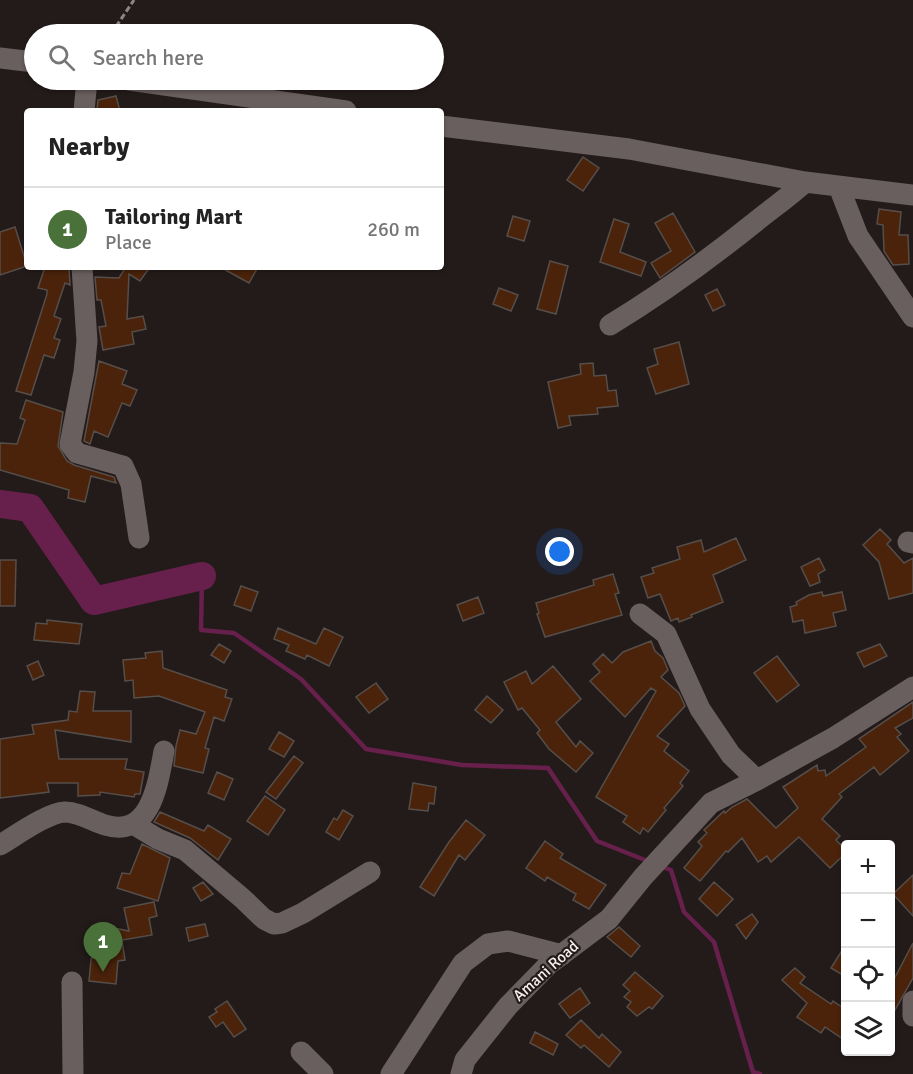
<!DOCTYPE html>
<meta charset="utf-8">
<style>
:root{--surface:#fff;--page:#f2f2f2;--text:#222;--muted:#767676;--line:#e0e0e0;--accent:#4a7139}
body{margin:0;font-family:Signika,sans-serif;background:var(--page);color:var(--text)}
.controls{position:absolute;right:18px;bottom:18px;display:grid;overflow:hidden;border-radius:6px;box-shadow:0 2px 4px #0004}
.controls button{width:54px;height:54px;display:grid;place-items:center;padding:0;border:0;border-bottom:2px solid var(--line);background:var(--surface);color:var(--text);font:30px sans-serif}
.you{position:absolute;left:560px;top:552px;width:21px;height:21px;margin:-15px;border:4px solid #fff;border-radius:50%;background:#1a73e8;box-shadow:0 0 0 9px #1a73e833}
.badge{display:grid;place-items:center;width:39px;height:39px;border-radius:50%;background:var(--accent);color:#fff;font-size:20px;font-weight:700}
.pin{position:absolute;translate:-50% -50px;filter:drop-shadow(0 2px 3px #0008)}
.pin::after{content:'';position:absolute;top:32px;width:21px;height:18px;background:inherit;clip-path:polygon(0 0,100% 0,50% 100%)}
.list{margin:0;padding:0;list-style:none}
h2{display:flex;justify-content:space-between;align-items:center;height:78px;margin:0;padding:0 24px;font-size:26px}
h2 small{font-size:20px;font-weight:400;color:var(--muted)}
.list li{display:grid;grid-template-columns:39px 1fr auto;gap:18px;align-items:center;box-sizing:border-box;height:84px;padding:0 24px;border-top:2px solid var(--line)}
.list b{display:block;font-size:22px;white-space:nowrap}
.list p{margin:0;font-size:20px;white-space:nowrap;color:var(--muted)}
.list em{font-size:20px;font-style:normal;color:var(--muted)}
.icon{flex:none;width:33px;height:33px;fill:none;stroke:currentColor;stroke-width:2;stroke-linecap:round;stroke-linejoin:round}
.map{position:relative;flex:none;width:913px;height:1074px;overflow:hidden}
.search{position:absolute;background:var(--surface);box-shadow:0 2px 4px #0004;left:24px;top:24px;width:420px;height:66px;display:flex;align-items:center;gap:15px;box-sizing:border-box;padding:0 21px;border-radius:33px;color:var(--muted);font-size:22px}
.panel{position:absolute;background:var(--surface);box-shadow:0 2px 4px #0004;left:24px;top:108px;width:420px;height:162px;border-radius:6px}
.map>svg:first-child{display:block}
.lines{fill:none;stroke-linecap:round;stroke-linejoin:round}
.stream{stroke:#67204b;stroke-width:4.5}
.river{stroke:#67204b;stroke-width:28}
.building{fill:#4a230a;stroke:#564e4a;stroke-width:1.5}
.path{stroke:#8d8684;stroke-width:3;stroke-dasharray:6 3;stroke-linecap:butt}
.minor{stroke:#695f5e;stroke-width:21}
.labels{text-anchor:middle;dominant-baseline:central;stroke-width:4.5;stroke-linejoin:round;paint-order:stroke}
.street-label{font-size:16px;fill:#f5efee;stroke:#231b19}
</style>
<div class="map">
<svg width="913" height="1074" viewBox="0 0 913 1074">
<rect width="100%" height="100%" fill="#231b19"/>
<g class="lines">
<path class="stream" d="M 202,576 L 201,630 L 234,633 L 301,679 L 366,749 L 462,765 L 548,768 L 597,841 L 650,862
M 660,866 L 671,870 L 684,912 L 714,942 L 753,1072 L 760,1074"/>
<path class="river" d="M 0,504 L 30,508 L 94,601 L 202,576"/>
</g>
<path class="building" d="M 116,96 L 120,111 L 97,111 L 98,100 Z
M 583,157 L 599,168 L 583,191 L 567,180 Z
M 879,209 L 901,212 L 899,235 L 908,235 L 909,264 L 893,265 L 884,251 L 883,225 L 877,224 Z
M 673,213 L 695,252 L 660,278 L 651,263 L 671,251 L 655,223 Z
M 513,216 L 530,221 L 524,241 L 507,236 Z
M 614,219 L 629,224 L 620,252 L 646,262 L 641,276 L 600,262 Z
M 15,227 L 27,266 L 0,275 L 0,232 Z
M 550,261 L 568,266 L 556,314 L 537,309 Z
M 45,267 L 69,268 L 70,285 L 65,283 L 54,316 L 61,319 L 54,338 L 60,340 L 54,358 L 44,355 L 31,395 L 16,391 L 47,294 L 47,290 L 38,288 Z
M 120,267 L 150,267 L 140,281 L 129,274 L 127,319 L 143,316 L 146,329 L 132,332 L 134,344 L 103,350 L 99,327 L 106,326 L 101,300 L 97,300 L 95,277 L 119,278 L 124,270 Z
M 220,267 L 258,267 L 249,283 Z
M 499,288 L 518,295 L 511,311 L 493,304 Z
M 717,289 L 725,305 L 713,311 L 705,295 Z
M 679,342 L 689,384 L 656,394 L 647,368 L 658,364 L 654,349 Z
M 99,361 L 127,371 L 122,384 L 137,390 L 130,406 L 122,403 L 108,437 L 94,431 L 90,444 L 84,441 Z
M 593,363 L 594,376 L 606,375 L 608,391 L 616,390 L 618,406 L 597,408 L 598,414 L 569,416 L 571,425 L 558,428 L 548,382 L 581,374 L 580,364 Z
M 26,400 L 63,412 L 58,446 L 67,461 L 74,465 L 114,477 L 116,483 L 91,476 L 85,502 L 68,498 L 69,490 L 0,470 L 0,443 L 17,444 L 25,420 L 20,418 Z
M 880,529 L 891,540 L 887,544 L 904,563 L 913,558 L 913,593 L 889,599 L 879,562 L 863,545 Z
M 736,538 L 746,560 L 713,575 L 723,602 L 691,615 L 692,617 L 679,622 L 678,618 L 671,621 L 660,594 L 648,598 L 641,577 L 654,573 L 652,568 L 680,559 L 677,547 L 701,540 L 704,552 Z
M 819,558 L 825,570 L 818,574 L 820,582 L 810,586 L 801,567 Z
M 0,560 L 16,560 L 15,606 L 0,606 Z
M 613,574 L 619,593 L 615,594 L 622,615 L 545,637 L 537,614 L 539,613 L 536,603 L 594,585 L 593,580 Z
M 241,586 L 258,592 L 251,611 L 234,605 Z
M 822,592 L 823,596 L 842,592 L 846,610 L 833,613 L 836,626 L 805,633 L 803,620 L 793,622 L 790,607 L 797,605 L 796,602 L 809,595 Z
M 478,597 L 484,613 L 463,621 L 457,605 Z
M 47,620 L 82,624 L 79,644 L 34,640 L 36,623 L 47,624 Z
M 278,628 L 316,644 L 324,628 L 343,637 L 329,666 L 307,655 L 305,659 L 286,651 L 289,645 L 274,639 Z
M 651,641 L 655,651 L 663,658 L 668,670 L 661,677 L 679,693 L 685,706 L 657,736 L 669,744 L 664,751 L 689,771 L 680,783 L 683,786 L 664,808 L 666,810 L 648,832 L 643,828 L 640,834 L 623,822 L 627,816 L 596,797 L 656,691 L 651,688 L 625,717 L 590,681 L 600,672 L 593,664 L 603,654 L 612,663 L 623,652 Z
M 219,644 L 231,651 L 224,663 L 211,655 Z
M 880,644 L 887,656 L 864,667 L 857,653 Z
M 162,651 L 163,668 L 227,690 L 225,697 L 232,699 L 224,721 L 214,717 L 205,748 L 209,749 L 203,773 L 174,766 L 176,746 L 180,730 L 196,734 L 205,712 L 159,696 L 134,698 L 133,680 L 125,681 L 123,660 L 146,658 L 145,653 Z
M 777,656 L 799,685 L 777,702 L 754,673 Z
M 38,661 L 44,675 L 33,680 L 27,666 Z
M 553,666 L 581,699 L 556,722 L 576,747 L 580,741 L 593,753 L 576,772 L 549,749 L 537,733 L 540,730 L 522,708 L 518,710 L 504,682 L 526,671 L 532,684 Z
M 376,683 L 388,699 L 369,713 L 356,697 Z
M 80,691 L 95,692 L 93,711 L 131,711 L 131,742 L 55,730 L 59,759 L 127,759 L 125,769 L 144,772 L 140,794 L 135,794 L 134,797 L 100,792 L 100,795 L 78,796 L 78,783 L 47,783 L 49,792 L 0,798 L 0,739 L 34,734 L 32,725 L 68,720 L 69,711 L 77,712 Z
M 487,696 L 503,710 L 491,723 L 475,710 Z
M 913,702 L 913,718 L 895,728 L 901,734 L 897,737 L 909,751 L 880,775 L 874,767 L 839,794 L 842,797 L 822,819 L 840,836 L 836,840 L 846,850 L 846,853 L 830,868 L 799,837 L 771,862 L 767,856 L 758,862 L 742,838 L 728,852 L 726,851 L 700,881 L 684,868 L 702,846 L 698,842 L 707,833 L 704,830 L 724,811 L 725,813 L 732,807 L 747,799 L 776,828 L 798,808 L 783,787 L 817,765 L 818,771 L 825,770 L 826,776 L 866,747 L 859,739 Z
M 279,732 L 294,741 L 284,757 L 269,749 Z
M 294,756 L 303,763 L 276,799 L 266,792 Z
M 217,772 L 233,779 L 224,800 L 208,793 Z
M 413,783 L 436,787 L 434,804 L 429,803 L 428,811 L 409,809 Z
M 265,796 L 285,810 L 268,835 L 247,821 Z
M 343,810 L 353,816 L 339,840 L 326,832 L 334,818 L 337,820 Z
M 160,812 L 204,831 L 208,825 L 231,839 L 218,860 L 190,838 L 154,822 Z
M 466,820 L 485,835 L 465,860 L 459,855 L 434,896 L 420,887 L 449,842 Z
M 545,841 L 563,854 L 560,858 L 606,885 L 589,909 L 573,900 L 576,894 L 547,877 L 545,881 L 526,868 Z
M 142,844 L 170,858 L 158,901 L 117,888 L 122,873 L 130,874 Z
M 913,875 L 913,916 L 893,894 Z
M 203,882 L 213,894 L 201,901 L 193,888 Z
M 714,882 L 733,899 L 717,916 L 699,899 Z
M 154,902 L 157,916 L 149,918 L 152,935 L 122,940 L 125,960 L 118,961 L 116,984 L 89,981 L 91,960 L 98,925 L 129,931 L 124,908 Z
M 752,914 L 758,922 L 746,939 L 736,925 Z
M 205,924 L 208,936 L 189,941 L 186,928 Z
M 619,927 L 640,946 L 631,957 L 607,937 Z
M 913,943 L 913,978 L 891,1017 L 891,985 Z
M 846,944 L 846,977 L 831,968 Z
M 795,968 L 805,977 L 800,983 L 831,1004 L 833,1001 L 846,1010 L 846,1041 L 825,1027 L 821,1033 L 797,1017 L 807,1003 L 782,980 Z
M 635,972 L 663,996 L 652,1009 L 649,1007 L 637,1016 L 627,1007 L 631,1002 L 624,997 L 630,991 L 623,985 Z
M 580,988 L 590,1003 L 570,1018 L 559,1004 Z
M 227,1001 L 246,1029 L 234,1037 L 223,1022 L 216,1027 L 209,1017 L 217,1012 L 215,1009 Z
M 581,1020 L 599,1038 L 602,1034 L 621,1052 L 609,1067 L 584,1045 L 581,1048 L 566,1035 Z
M 535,1032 L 558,1044 L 553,1055 L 530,1043 Z"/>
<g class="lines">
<path class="path" d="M 111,34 L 134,0"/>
<path class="minor" d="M 0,58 L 34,62
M 129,80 L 346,111
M 84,111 L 87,80
M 441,126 L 629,149 L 805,182 L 913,195
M 839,187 L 858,236 L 913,317
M 82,267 L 87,341 L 84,372 L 70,444 L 77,453 L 123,466 L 131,484 L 139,538
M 610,325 C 661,294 708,260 754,223 C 771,209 789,197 805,182
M 908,542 L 913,543
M 640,614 L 666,634 L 700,709 L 731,755 L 757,780
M 133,824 L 158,839 L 185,850 L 242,898 L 264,919 L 274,924 L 282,923 L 303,913 L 370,872
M 0,845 C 17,835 47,813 65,812 C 79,812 92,821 105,825 C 151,839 158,783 164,751
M 72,982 L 73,1074
M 913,1001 L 913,1016
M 301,1052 L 323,1074
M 391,1074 L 463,963 L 488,944 L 508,941 L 562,955
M 461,1074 L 465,1060 L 508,1006 L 549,964 L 609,919 L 643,877 L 711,803 L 757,780 L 833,738 L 913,687"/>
</g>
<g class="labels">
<g class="street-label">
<text transform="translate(546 971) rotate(-42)">Amani Road</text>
</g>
</g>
</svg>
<div class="controls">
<button>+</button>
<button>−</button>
<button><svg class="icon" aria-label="locate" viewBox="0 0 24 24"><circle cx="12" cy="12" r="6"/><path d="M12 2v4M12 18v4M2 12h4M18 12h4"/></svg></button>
<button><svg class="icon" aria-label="layers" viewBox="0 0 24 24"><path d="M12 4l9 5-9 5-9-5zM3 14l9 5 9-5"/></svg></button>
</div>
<div class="you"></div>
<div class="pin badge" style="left:103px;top:972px">1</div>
<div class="search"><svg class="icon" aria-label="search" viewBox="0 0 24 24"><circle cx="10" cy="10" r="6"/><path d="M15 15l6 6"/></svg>Search here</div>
<section class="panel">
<h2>Nearby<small></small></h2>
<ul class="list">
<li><span class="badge">1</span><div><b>Tailoring Mart</b><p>Place</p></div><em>260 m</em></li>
</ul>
</section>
</div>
